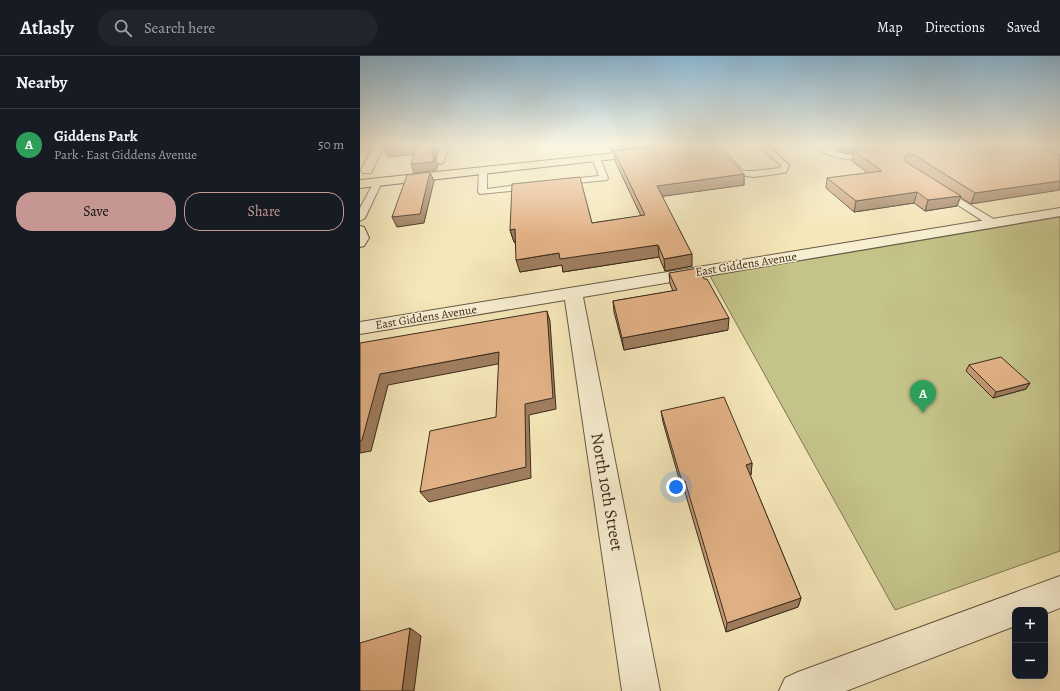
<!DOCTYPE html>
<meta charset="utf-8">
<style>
:root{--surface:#171b24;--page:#20242c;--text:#f1f3f6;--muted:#9ea1a6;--line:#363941;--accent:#c59692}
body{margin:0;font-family:Alegreya,serif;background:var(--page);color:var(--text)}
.controls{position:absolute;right:12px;bottom:12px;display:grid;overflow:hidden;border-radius:8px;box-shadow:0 4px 16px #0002}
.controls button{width:36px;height:36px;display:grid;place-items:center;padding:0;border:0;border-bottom:1px solid var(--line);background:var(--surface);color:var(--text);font:20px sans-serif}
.you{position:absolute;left:316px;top:431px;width:14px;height:14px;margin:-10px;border:3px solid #fff;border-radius:50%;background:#1a73e8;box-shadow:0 0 0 6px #1a73e833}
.badge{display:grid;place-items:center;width:26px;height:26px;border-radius:50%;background:var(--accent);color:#fff;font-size:13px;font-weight:700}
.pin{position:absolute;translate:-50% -33px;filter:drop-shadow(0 1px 2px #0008)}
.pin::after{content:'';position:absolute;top:21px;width:14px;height:12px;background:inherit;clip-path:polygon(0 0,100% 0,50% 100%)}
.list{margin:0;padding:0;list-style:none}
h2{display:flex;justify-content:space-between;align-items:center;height:52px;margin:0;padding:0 16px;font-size:17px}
h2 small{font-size:13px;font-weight:400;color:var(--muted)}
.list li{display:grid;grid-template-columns:26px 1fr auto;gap:12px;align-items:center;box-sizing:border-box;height:72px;padding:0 16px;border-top:1px solid var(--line)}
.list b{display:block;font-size:15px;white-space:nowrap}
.list p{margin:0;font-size:13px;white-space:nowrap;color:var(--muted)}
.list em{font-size:13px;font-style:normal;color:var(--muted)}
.actions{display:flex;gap:8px;padding:12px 16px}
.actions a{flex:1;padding:9px 0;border:1px solid var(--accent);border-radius:16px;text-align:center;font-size:14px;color:var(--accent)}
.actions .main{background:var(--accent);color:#111}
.icon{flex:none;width:22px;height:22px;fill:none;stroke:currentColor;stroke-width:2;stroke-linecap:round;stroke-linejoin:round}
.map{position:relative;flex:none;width:700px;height:635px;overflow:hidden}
header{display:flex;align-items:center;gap:24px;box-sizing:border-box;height:56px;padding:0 20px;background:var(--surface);border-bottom:1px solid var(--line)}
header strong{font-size:19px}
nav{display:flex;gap:22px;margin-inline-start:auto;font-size:14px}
.search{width:280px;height:36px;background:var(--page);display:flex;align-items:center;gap:10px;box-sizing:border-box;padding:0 14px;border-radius:22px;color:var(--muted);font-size:15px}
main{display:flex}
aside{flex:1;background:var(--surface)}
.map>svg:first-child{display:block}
.green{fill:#c4c38a;stroke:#807754}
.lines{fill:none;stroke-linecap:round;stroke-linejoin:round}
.service-casing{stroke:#6a5a44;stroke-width:2}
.minor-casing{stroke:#6a5a44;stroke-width:2}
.primary-casing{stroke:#3b2b1d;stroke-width:2}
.service{fill:#f8efd2;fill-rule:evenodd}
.minor{fill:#f8efd2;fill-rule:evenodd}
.primary{fill:#f5e7b9;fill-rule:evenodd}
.wall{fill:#c39974;stroke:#3b2b1d}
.shaded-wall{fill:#9f7d5e;stroke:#3b2b1d}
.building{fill:#e3b287;stroke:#3b2b1d}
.labels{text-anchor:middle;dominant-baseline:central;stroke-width:3;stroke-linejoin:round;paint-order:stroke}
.far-street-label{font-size:12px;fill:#3b2b1d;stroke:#f8efd2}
.near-street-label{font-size:17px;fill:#3b2b1d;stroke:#f8efd2}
</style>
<header>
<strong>Atlasly</strong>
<div class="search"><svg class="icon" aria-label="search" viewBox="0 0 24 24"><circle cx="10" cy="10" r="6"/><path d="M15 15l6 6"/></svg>Search here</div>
<nav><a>Map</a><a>Directions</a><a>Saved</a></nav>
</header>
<main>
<aside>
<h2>Nearby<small></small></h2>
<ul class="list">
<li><span class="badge" style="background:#2e9e5b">A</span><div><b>Giddens Park</b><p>Park · East Giddens Avenue</p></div><em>50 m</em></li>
</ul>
<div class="actions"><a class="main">Save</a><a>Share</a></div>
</aside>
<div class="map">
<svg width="700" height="635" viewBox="0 0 700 635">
<rect width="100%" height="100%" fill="#f5e7b9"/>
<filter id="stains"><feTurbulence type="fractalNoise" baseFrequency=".005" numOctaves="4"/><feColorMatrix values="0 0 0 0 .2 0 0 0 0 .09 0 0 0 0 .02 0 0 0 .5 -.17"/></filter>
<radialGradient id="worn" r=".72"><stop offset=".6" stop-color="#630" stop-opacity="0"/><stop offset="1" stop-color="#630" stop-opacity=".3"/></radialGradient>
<path class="green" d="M 700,161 L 700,495 L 535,554 L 350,220 Z"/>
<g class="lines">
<defs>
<path id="service" d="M 0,88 L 22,88 L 23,89 L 19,91 L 0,92 Z
M 81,88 L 89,88 L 84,106 L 80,108 L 76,106 Z
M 352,88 L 358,88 L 383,115 L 394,115 L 420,112 L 421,109 L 397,88 L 406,88 L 429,109 L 426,116 L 423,117 L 394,121 L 378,119 Z
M 451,88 C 463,88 468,92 478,96 C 488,100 499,99 509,97 L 510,95 L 501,88 L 510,88 L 518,94 L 516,101 C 494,106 469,104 451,88 Z
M 233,100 L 236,100 L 240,102 L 248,122 L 247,124 L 197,129 L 196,127 L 200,124 L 239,120 L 232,102 Z
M 123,112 L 127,115 L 127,133 L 172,127 L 176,130 L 172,133 L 120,138 L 118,136 L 119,115 Z
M 18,123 L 22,126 L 5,162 L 0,165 L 0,152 L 14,126 Z
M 582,132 L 637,165 L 638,167 L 633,170 L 629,169 L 579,137 L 577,135 L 579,133 Z
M 0,170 L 4,171 L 9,182 L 4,190 L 0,191 Z"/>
<path id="minor" d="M 14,88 L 25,88 L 11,117 L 3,117 L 1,114 Z
M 700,152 L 700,160 L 223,241 L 300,635 L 262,635 L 205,244 L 0,278 L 0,266 Z
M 700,520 L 700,552 L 685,558 L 685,554 L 655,554 L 655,570 L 486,635 L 419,635 L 425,622 L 438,616 Z"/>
<path id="primary" d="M 335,88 L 371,88 L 366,91 L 323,96 L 317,93 L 319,91 Z
M 285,94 L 289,95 L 291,97 L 289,99 L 0,132 L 0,124 Z"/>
</defs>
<use href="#service" class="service-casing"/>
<use href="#minor" class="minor-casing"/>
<use href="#primary" class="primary-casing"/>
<use href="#service" class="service"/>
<use href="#minor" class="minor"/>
<use href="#primary" class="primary"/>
</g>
<path class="wall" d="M 248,88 L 351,88 L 356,93 L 384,118 L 384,129 L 302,140 L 332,210 L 305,215 L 299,201 L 203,216 L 202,209 L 160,216 L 155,186 L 154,186 L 150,174 L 232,167 L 281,160 L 255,105 L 254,95 L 251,95 Z
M 470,88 L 510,88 L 508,94 L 519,93 L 513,88 L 676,88 L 611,148 L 600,141 L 597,150 L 565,155 L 554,147 L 494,156 L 466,132 L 467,122 L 508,117 L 492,105 L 494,97 L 490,97 L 478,94 Z
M 309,217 L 368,274 L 264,294 L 254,256 L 253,245 L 313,235 L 310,228 Z
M 609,309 L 670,327 L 666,333 L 633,342 L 606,315 Z
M 301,355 L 392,407 L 391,419 L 390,419 L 441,542 L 438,551 L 366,576 L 325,436 L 323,437 L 303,366 Z"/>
<path class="shaded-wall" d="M 74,88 L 79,88 L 75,103 L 78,108 L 76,114 L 54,117 L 51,108 L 71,97 Z
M 250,88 L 322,88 L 251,95 Z
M 491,88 L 510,88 L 508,96 L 494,95 L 494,97 L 490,97 Z
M 57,90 L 60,98 L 28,101 L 24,93 Z
M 70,116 L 74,125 L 64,167 L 37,171 L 32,161 Z
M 384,118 L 384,129 L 298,141 L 297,130 Z
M 700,125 L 700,134 L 611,148 L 615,137 Z
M 557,136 L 554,147 L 494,156 L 496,145 Z
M 601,140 L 597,150 L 565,155 L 568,144 Z
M 155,173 L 158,185 L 154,186 L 150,174 Z
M 298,189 L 299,201 L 203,216 L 202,209 L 160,216 L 156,204 L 199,197 Z
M 332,198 L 332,210 L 305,215 L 304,203 Z
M 187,255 L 190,265 L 196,353 L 169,359 L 171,422 L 69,446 L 60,436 L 165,348 Z
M 369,262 L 368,274 L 264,294 L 262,282 Z
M 139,296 L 143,307 L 28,329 L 11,395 L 0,397 L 0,385 L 20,318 Z
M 670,327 L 666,333 L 633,342 L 636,336 Z
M 392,407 L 391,419 L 385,420 L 386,409 Z
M 325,425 L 325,436 L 323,437 L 322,426 Z
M 441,542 L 438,551 L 366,576 L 367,567 Z
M 50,572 L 61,580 L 54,635 L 42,635 Z"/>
<path class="building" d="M 26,88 L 74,88 L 71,97 L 74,100 L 73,106 L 51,108 L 57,90 L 24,93 Z
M 316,88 L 351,88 L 356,93 L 360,93 L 384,118 L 297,130 L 332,198 L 304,203 L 298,189 L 200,203 L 199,197 L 156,204 L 155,173 L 150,174 L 152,128 L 220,121 L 232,167 L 285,159 L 254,95 Z
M 520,88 L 676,88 L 700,99 L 700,125 L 615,137 L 554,99 L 547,99 L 544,102 L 546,106 L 601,140 L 568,144 L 557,136 L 496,145 L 467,122 L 522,115 L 494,95 L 518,93 Z
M 70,116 L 60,158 L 32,161 L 47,119 Z
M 338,212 L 344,223 L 347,223 L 369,262 L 262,282 L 253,245 L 317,234 L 309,217 Z
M 187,255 L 193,342 L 165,348 L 166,411 L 60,436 L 70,375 L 136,361 L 139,296 L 20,318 L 2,384 L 0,385 L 0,287 Z
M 641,301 L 670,327 L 636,336 L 609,309 Z
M 364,341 L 392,407 L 386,409 L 441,542 L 367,567 L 325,425 L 322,426 L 301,355 Z
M 50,572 L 42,635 L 0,635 L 0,587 Z"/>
<linearGradient id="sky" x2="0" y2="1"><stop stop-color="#8bb8d6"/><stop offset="0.5" stop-color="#faf4e0"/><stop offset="1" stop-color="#faf4e0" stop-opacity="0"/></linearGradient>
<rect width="700" height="177" fill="url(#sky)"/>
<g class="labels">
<g class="far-street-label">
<text transform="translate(386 208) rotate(-9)">East Giddens Avenue</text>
<text transform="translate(66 261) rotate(-9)">East Giddens Avenue</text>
</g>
<g class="near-street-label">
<text transform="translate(247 436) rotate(80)">North 10th Street</text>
</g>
</g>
<rect width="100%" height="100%" filter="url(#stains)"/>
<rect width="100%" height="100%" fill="url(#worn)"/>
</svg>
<div class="controls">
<button>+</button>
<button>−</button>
</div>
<div class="you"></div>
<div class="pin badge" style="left:563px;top:357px;background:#2e9e5b">A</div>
</div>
</main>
